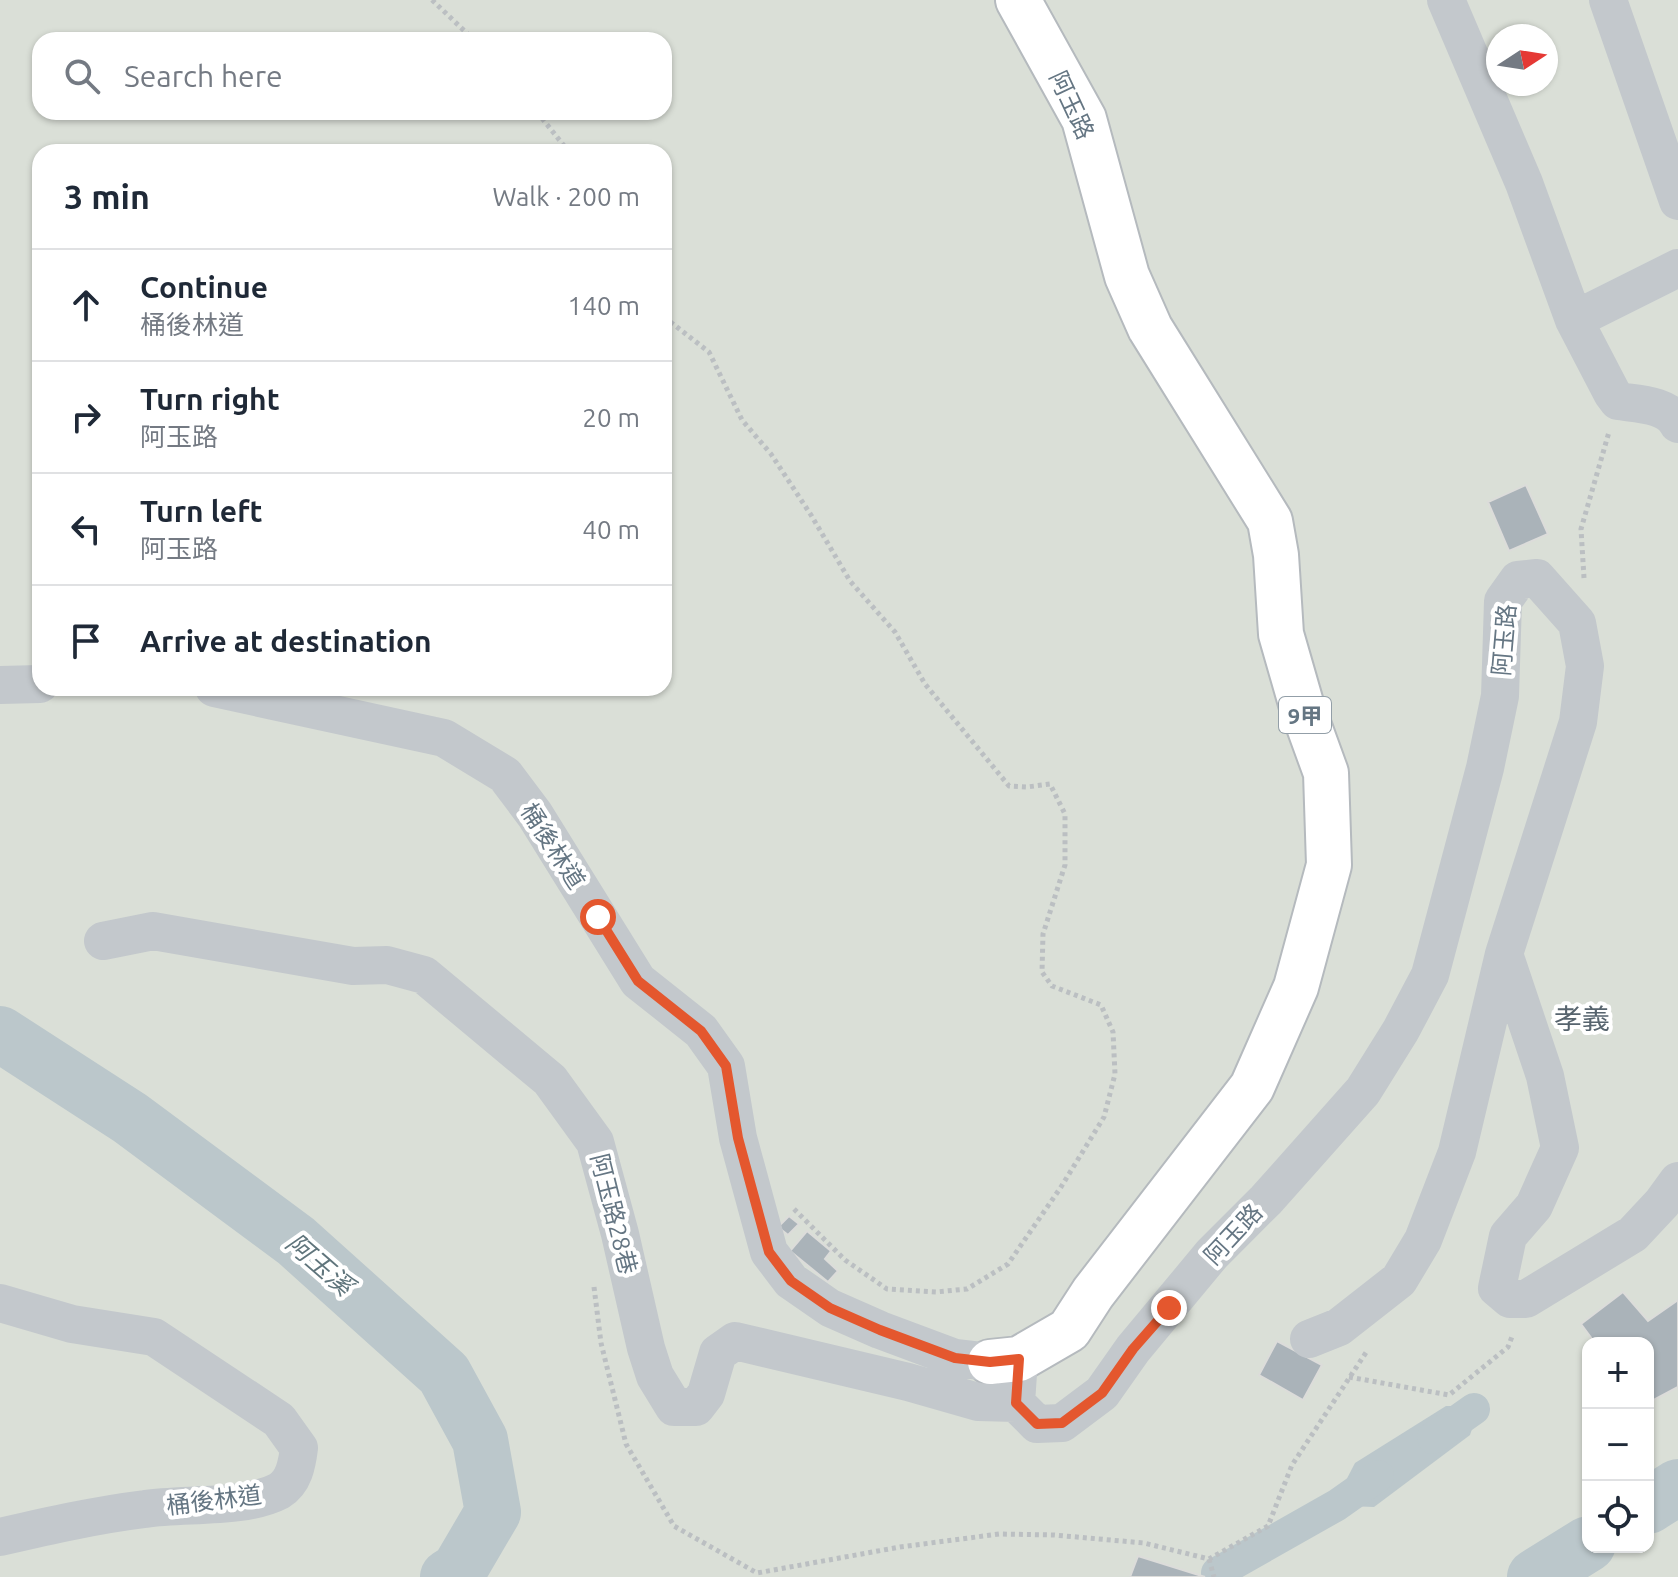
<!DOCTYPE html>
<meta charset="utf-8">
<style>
:root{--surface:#fff;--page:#f2f2f3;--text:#1f2937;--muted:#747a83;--line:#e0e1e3}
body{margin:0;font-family:Ubuntu,"Noto Sans TC",sans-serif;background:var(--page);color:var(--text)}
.controls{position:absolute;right:24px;bottom:24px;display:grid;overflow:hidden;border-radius:16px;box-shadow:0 2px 6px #0004}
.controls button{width:72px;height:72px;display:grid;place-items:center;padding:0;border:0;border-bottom:2px solid var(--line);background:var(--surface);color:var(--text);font:40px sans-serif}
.compass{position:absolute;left:1486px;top:24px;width:72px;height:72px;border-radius:50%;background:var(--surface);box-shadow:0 2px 6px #0004;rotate:78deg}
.stop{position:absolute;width:24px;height:24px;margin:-18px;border:6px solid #e4572e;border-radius:50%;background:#fff}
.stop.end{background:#e4572e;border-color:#fff;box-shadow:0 2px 8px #0008}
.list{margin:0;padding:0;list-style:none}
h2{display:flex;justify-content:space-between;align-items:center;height:104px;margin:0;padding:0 32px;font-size:34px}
h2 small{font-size:26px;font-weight:400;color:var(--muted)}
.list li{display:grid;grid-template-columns:52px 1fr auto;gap:24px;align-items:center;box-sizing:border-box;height:112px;padding:0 32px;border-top:2px solid var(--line)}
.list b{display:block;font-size:30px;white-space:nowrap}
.list p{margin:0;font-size:26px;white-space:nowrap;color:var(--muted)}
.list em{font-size:26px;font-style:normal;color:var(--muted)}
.icon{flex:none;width:44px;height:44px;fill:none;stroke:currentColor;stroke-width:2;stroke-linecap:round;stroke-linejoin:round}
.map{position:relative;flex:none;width:1678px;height:1577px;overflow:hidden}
.search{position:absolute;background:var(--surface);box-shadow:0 2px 6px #0004;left:32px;top:32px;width:640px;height:88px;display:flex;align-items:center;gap:20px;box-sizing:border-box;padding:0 28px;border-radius:24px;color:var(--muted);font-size:30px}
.panel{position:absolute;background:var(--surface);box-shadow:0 2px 6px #0004;left:32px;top:144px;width:640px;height:552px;border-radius:24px}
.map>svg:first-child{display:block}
.green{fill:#dadfd7;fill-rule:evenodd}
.water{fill:#bbc7cb}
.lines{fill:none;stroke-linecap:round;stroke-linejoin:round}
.canal{stroke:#bbc7cb;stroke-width:32}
.river{stroke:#bbc7cb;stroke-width:56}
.building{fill:#aab3b9;stroke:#dcdcda;stroke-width:2}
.major-casing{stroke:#b5babe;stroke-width:48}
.path{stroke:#bbbfc2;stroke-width:5;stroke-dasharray:4 4;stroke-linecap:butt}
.minor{stroke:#c3c8cc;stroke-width:38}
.major{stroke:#fff;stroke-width:44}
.route{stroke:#e4572e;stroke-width:10}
.labels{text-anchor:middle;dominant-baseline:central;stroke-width:8;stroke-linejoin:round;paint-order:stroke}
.shield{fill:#fff;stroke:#939fa8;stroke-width:2}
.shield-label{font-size:22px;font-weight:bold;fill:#657683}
.street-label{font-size:24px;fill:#657683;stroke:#fff}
.water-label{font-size:26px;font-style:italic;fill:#60757c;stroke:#fff}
.quarter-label{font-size:28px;fill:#57646e;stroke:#fff}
</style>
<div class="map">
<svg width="1678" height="1577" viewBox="0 0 1678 1577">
<rect width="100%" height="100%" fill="#fafaf8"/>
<path class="green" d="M 0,0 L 1678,0 L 1678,1577 L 0,1577 ZM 1498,36 L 1546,36 L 1546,84 L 1498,84 ZM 40,40 L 664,40 L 664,112 L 40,112 ZM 40,152 L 664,152 L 664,688 L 40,688 ZM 1588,1343 L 1648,1343 L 1648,1547 L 1588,1547 Z"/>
<path class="water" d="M 1446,1406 L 1465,1406 L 1475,1420 L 1470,1435 L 1374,1507 L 1348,1506 L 1340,1492 L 1355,1463 Z"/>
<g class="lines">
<path class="canal" d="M 1433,1438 L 1474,1409
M 1217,1573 L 1337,1505 L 1378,1476"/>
<path class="river" d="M 0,1034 L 130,1118 L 296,1241 L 444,1374 L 480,1440 L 493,1512 L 459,1570 L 448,1577
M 1648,1506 L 1678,1487
M 1535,1577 L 1588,1544"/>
</g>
<path class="building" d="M 1526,485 L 1548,534 L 1509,551 L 1488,502 Z
M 789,1216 L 799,1224 L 788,1235 L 778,1227 Z
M 807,1231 L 831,1251 L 825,1259 L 838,1271 L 828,1282 L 790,1251 Z
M 1623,1292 L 1648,1321 L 1678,1300 L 1678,1387 L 1648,1403 L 1648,1343 L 1595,1343 L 1581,1324 Z
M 1277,1341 L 1322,1365 L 1303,1400 L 1259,1375 Z
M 1138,1556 L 1205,1577 L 1130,1577 Z"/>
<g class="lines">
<defs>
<path id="major" d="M 990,1362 L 1019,1359 L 1069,1330 L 1093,1293 L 1252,1087 L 1296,987 L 1329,865 L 1326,773 L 1302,707 L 1281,634 L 1276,555 L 1270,521 L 1150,328 L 1127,276 L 1084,119 L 1018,0"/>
</defs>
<use href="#major" class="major-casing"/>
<path class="path" d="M 432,0 L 474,40
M 537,112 L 569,152
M 664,317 L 709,352 L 742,420 L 771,454 L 811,515 L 850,581 L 895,632 L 925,684 L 1009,786 L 1027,787 L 1050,784 L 1065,814 L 1065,865 L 1043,934 L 1042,972 L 1052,986 L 1101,1005 L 1113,1032 L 1115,1074 L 1104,1117 L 1061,1187 L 1008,1264 L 967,1289 L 936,1292 L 887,1289 L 845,1260 L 793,1208
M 1584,578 L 1581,529 L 1609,432
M 594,1287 L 601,1343 L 626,1444 L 674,1526 L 757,1573 L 900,1547 L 999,1534 L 1054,1535 L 1144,1543 L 1209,1559 L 1268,1526 L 1292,1465 L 1367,1351
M 1349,1377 L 1449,1395 L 1508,1347 L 1513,1334
M 1209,1559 L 1214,1577"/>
<path class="minor" d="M 1446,0 L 1524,183 L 1574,320 L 1612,393 L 1618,401 C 1638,404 1668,404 1678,424
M 1608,0 L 1678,201
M 1574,320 L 1678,268
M 0,685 L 40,684
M 214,688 L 444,738 L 505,775 L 535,815 L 638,981 L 701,1031 L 726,1066 L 738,1138 L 769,1252 L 791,1281 L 830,1308 L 880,1330 L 955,1358 L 990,1362
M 103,941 L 153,931 L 353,966 L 387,965 L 424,975 L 550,1080 L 595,1142 L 620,1234 L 646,1348 L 655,1376 L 674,1407 L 696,1407 L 706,1394 L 718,1353 L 735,1341 L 908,1382 L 978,1402 L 1016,1403
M 0,1303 L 72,1324 L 154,1337 L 279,1420 L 299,1448 C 297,1464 294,1482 279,1491 C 245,1509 184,1503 145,1509 C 96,1515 48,1526 0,1537
M 1309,1339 L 1339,1327 L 1399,1280 L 1423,1240 L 1457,1152 L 1504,954
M 1019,1359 L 1016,1403 L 1037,1424 L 1062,1423 L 1102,1393 L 1133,1349 L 1212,1254 L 1266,1200 L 1363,1091 L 1401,1030 L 1430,975 L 1485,768 L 1500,696 L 1503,601 L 1518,580 L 1537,578 L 1577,623 L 1585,666 L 1578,722 L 1504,954 L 1545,1076 L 1560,1148 L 1534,1206 L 1508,1236 L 1497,1288 L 1510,1299 L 1526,1299 L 1633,1234 L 1662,1203 L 1678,1181"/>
<use href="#major" class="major"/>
</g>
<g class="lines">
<path class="route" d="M 598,917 L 638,981 L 701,1031 L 726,1066 L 738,1138 L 769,1252 L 791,1281 L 830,1308 L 880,1330 L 955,1358 L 990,1362 L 1019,1359 L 1016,1403 L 1037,1424 L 1062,1423 L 1102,1393 L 1133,1349 L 1169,1308"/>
</g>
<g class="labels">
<rect class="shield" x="1279" y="697" width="52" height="36" rx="6"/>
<g class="shield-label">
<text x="1305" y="715">9甲</text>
</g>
<g class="street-label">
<text transform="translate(1072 105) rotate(65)">阿玉路</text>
<text transform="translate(1504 640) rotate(-85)">阿玉路</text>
<text transform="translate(553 846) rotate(57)">桶後林道</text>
<text transform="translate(614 1214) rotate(76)">阿玉路28巷</text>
<text transform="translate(1233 1234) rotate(-47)">阿玉路</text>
<text transform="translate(214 1500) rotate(-7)">桶後林道</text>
</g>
<g class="water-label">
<text transform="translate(320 1264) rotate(41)">阿玉溪</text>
</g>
<g class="quarter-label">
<text x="1582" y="1018">孝義</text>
</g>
</g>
</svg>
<div class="controls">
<button>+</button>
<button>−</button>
<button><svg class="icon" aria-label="locate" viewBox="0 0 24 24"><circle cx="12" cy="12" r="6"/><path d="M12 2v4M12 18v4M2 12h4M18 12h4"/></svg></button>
</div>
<svg class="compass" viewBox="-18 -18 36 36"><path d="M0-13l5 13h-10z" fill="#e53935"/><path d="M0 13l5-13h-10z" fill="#747a83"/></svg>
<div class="stop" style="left:598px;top:917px"></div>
<div class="stop end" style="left:1169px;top:1308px"></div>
<div class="search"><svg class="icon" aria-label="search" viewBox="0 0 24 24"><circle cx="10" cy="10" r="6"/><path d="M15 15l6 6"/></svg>Search here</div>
<section class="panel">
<h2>3 min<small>Walk · 200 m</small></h2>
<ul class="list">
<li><svg class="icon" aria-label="ahead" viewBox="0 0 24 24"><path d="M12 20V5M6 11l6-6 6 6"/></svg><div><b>Continue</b><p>桶後林道</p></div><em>140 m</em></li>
<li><svg class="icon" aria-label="right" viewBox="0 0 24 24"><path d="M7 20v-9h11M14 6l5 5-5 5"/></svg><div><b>Turn right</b><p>阿玉路</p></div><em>20 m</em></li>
<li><svg class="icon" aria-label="left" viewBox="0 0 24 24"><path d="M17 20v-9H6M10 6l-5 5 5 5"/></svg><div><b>Turn left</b><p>阿玉路</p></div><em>40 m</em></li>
<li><svg class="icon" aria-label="arrive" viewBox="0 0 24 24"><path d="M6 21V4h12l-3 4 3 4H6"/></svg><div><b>Arrive at destination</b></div></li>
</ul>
</section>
</div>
